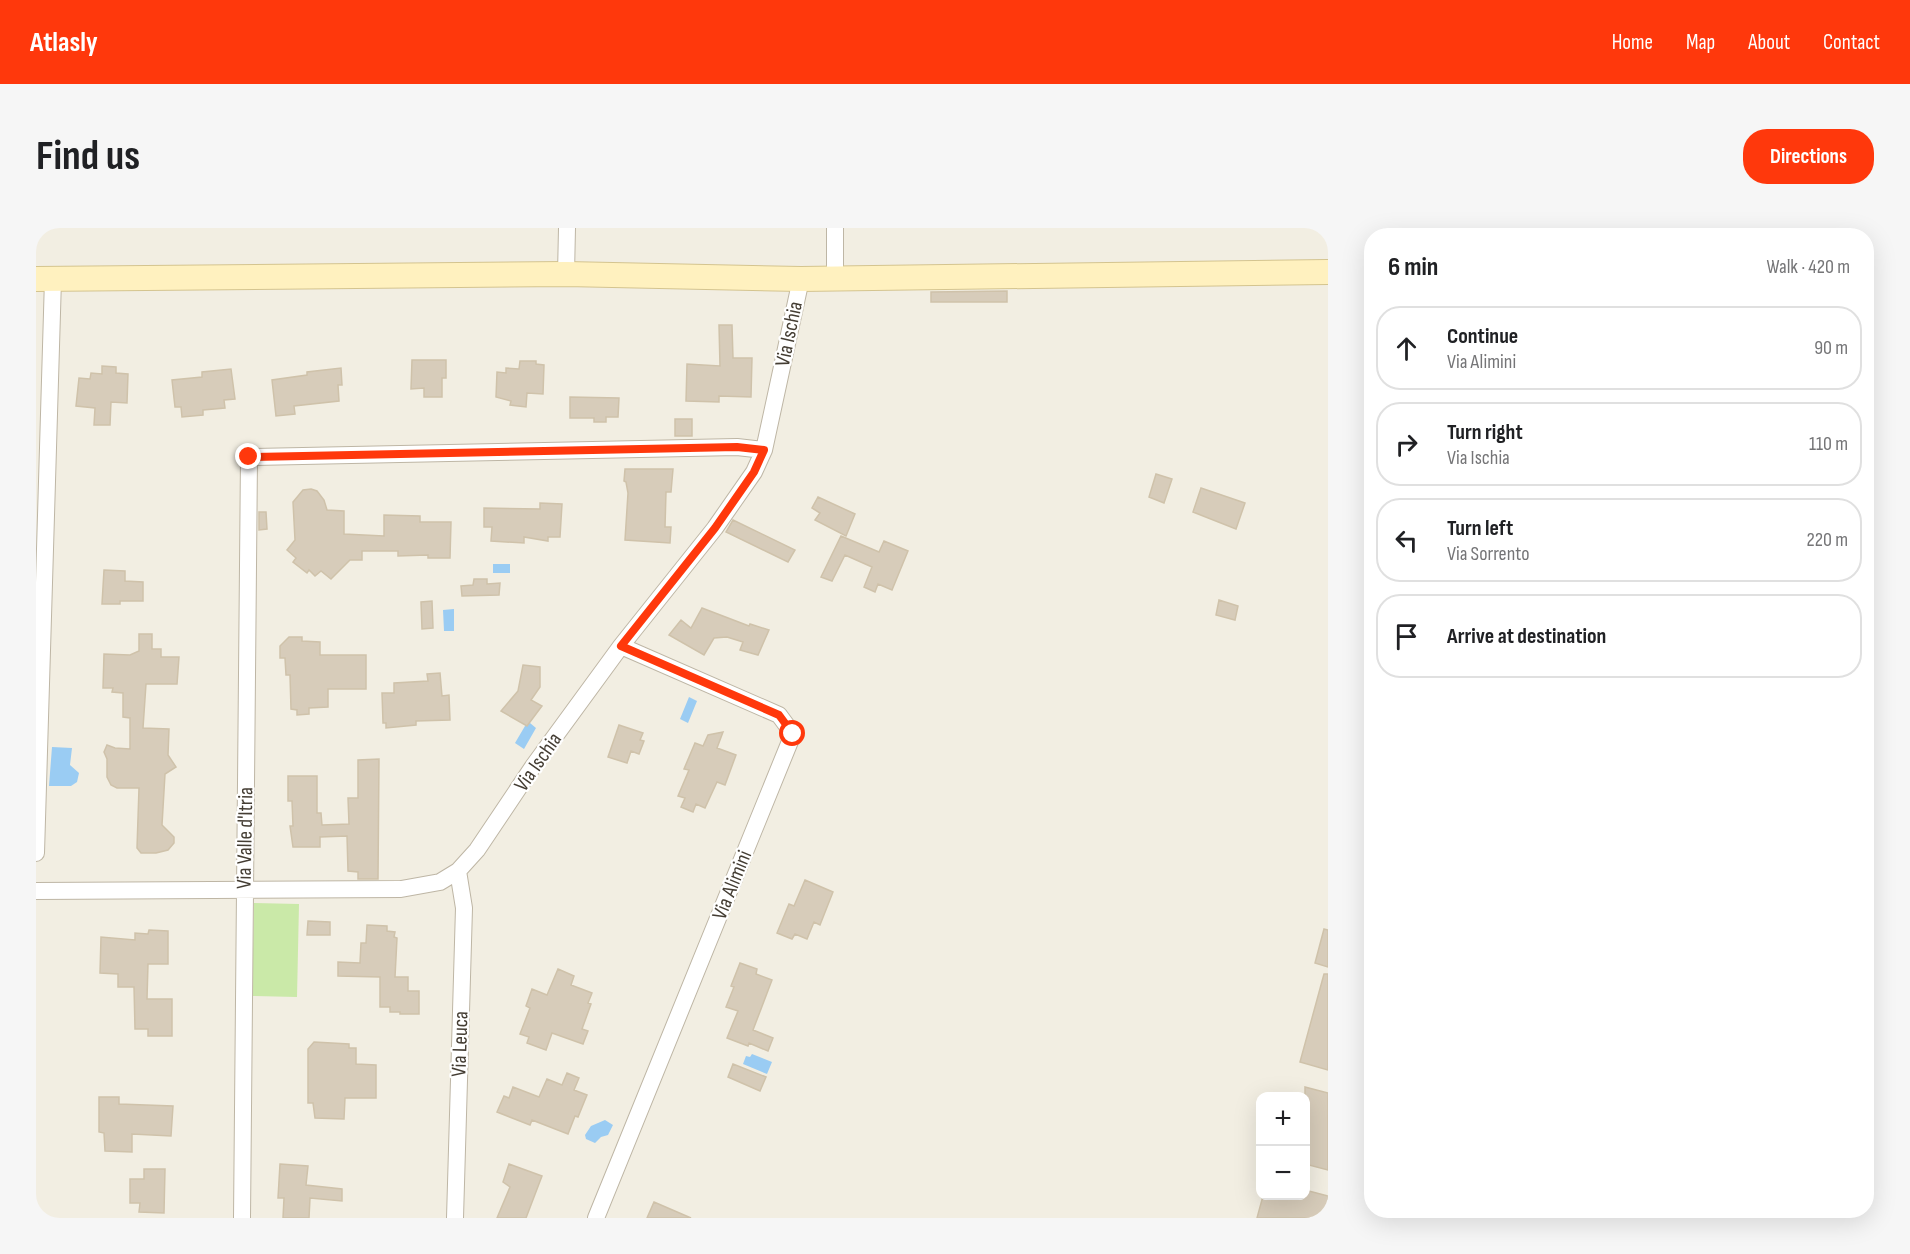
<!DOCTYPE html>
<meta charset="utf-8">
<style>
:root{--surface:#fff;--page:#f6f6f6;--text:#202124;--muted:#757577;--line:#e0e0e0;--accent:#ff380c}
body{margin:0;font-family:"Sofia Sans Condensed",sans-serif;background:var(--page);color:var(--text)}
.controls{position:absolute;right:18px;bottom:18px;display:grid;overflow:hidden;border-radius:12px;box-shadow:0 6px 24px #0002}
.controls button{width:54px;height:54px;display:grid;place-items:center;padding:0;border:0;border-bottom:2px solid var(--line);background:var(--surface);color:var(--text);font:30px sans-serif}
.stop{position:absolute;width:18px;height:18px;margin:-14px;border:4px solid #ff380c;border-radius:50%;background:#fff}
.stop.end{background:#ff380c;border-color:#fff;box-shadow:0 2px 6px #0008}
.list{margin:0;padding:0;list-style:none}
h2{display:flex;justify-content:space-between;align-items:center;height:78px;margin:0;padding:0 24px;font-size:26px}
h2 small{font-size:20px;font-weight:400;color:var(--muted)}
.list li{display:grid;grid-template-columns:39px 1fr auto;gap:18px;align-items:center;box-sizing:border-box;height:84px;margin:0 12px 12px;padding:0 12px;border:2px solid var(--line);border-radius:24px}
.list b{display:block;font-size:22px;white-space:nowrap}
.list p{margin:0;font-size:20px;white-space:nowrap;color:var(--muted)}
.list em{font-size:20px;font-style:normal;color:var(--muted)}
.icon{flex:none;width:33px;height:33px;fill:none;stroke:currentColor;stroke-width:2;stroke-linecap:round;stroke-linejoin:round}
.map{position:relative;flex:none;width:1292px;height:990px;overflow:hidden;border-radius:24px}
header{display:flex;align-items:center;gap:36px;box-sizing:border-box;height:84px;padding:0 30px;background:var(--accent);color:#fff}
header strong{font-size:28px}
nav{display:flex;gap:33px;margin-inline-start:auto;font-size:21px}
.intro{display:flex;align-items:center;justify-content:space-between;box-sizing:border-box;height:144px;padding:0 36px}
h1{margin:0;font-size:42px}
.button{padding:15px 27px;border-radius:24px;background:var(--accent);color:#fff;font-size:21px;font-weight:700}
main{display:flex;gap:36px;padding:0 36px}
aside{flex:1;background:var(--surface);border-radius:24px;box-shadow:0 6px 24px #0002}
.map>svg:first-child{display:block}
.green{fill:#cae9a8}
.water{fill:#9accf3}
.building{fill:#d7ccba;stroke:#cfc2aa;stroke-width:1.5}
.lines{fill:none;stroke-linecap:round;stroke-linejoin:round}
.street-casing{stroke:#beb6a5;stroke-width:18}
.secondary-casing{stroke:#d4c48f;stroke-width:26}
.street{stroke:#fff;stroke-width:16}
.secondary{stroke:#fff1bf;stroke-width:24}
.route{stroke:#ff380c;stroke-width:8}
.labels{text-anchor:middle;dominant-baseline:central;stroke-width:4.5;stroke-linejoin:round;paint-order:stroke}
.street-label{font-size:21px;fill:#443d33;stroke:#fff}
</style>
<header>
<strong>Atlasly</strong>
<nav><a>Home</a><a>Map</a><a>About</a><a>Contact</a></nav>
</header>
<div class="intro"><h1>Find us</h1><a class="button">Directions</a></div>
<main>
<div class="map">
<svg width="1292" height="990" viewBox="0 0 1292 990">
<rect width="100%" height="100%" fill="#f2eee2"/>
<path class="green" d="M 218,675 L 263,676 L 261,769 L 216,768 Z"/>
<path class="water" d="M 457,336 L 474,336 L 474,345 L 457,345 Z
M 418,381 L 418,403 L 408,403 L 407,382 Z
M 653,469 L 661,473 L 652,495 L 644,491 Z
M 494,495 L 500,500 L 488,521 L 479,515 L 489,498 Z
M 16,519 L 36,520 L 34,537 L 43,545 L 41,554 L 35,558 L 13,558 Z
M 716,826 L 736,834 L 731,846 L 707,836 L 710,828 L 714,829 Z
M 569,892 L 577,897 L 572,907 L 565,909 L 559,915 L 550,911 L 549,907 L 555,898 Z"/>
<path class="building" d="M 971,63 L 971,74 L 895,74 L 895,64 Z
M 683,97 L 696,97 L 697,130 L 716,130 L 715,169 L 683,168 L 683,174 L 650,173 L 651,136 L 684,138 Z
M 376,132 L 410,132 L 410,150 L 406,150 L 406,169 L 388,169 L 388,160 L 375,161 Z
M 484,133 L 500,133 L 500,136 L 508,137 L 507,166 L 491,165 L 490,179 L 474,177 L 475,173 L 460,169 L 461,144 L 470,145 L 470,140 L 483,141 Z
M 66,138 L 80,139 L 80,145 L 92,146 L 91,175 L 75,174 L 74,197 L 58,197 L 59,180 L 40,178 L 43,150 L 54,151 L 55,145 L 66,146 Z
M 305,140 L 306,157 L 302,157 L 303,173 L 258,178 L 259,186 L 240,188 L 236,152 L 271,147 L 271,144 Z
M 195,141 L 199,171 L 188,172 L 189,180 L 167,182 L 167,187 L 146,189 L 145,179 L 139,179 L 136,152 L 166,149 L 166,144 Z
M 534,169 L 583,170 L 582,189 L 570,189 L 570,194 L 558,194 L 558,190 L 534,190 Z
M 639,191 L 656,191 L 656,208 L 639,208 Z
M 589,241 L 637,241 L 635,264 L 630,264 L 629,299 L 635,299 L 634,315 L 589,312 L 592,265 L 590,254 L 588,253 Z
M 1120,246 L 1136,251 L 1128,275 L 1113,269 Z
M 1165,260 L 1209,275 L 1200,301 L 1157,284 Z
M 275,261 L 281,263 L 288,272 L 291,282 L 308,283 L 308,306 L 348,308 L 348,287 L 384,288 L 384,294 L 415,294 L 414,330 L 392,330 L 392,327 L 362,328 L 362,323 L 326,323 L 326,332 L 314,332 L 295,351 L 285,343 L 279,348 L 273,342 L 271,345 L 257,334 L 260,330 L 251,322 L 259,312 L 257,274 L 267,262 Z
M 782,269 L 819,286 L 810,308 L 779,292 L 784,285 L 776,280 Z
M 504,275 L 526,276 L 524,309 L 512,309 L 512,313 L 488,309 L 488,315 L 455,313 L 456,299 L 448,299 L 448,280 L 504,281 Z
M 223,284 L 230,284 L 231,301 L 223,302 Z
M 697,292 L 759,322 L 752,334 L 690,304 Z
M 805,308 L 843,324 L 848,313 L 872,323 L 856,362 L 842,356 L 839,364 L 828,359 L 836,339 L 809,327 L 796,353 L 785,349 Z
M 68,342 L 89,343 L 89,353 L 107,354 L 107,373 L 84,373 L 84,376 L 66,376 Z
M 438,351 L 451,351 L 451,356 L 464,355 L 463,367 L 426,368 L 425,358 L 437,357 Z
M 1183,372 L 1202,378 L 1199,392 L 1180,387 Z
M 396,373 L 397,400 L 386,401 L 385,374 Z
M 666,380 L 713,398 L 714,396 L 733,402 L 722,427 L 704,422 L 707,414 L 691,409 L 678,410 L 668,427 L 633,407 L 645,392 L 655,400 Z
M 103,406 L 116,406 L 116,421 L 125,421 L 125,429 L 143,429 L 141,456 L 110,456 L 107,500 L 133,501 L 132,527 L 140,539 L 129,546 L 126,597 L 138,609 L 138,615 L 132,622 L 120,625 L 105,625 L 101,620 L 103,560 L 81,560 L 75,557 L 71,549 L 71,531 L 68,524 L 71,517 L 79,520 L 94,521 L 94,490 L 87,489 L 87,465 L 76,464 L 77,460 L 67,460 L 68,426 L 94,427 L 103,423 Z
M 253,409 L 266,409 L 266,413 L 284,414 L 284,427 L 330,427 L 330,461 L 292,461 L 292,479 L 273,480 L 273,486 L 261,487 L 261,482 L 255,481 L 254,447 L 250,447 L 249,430 L 244,430 L 244,418 Z
M 487,437 L 504,439 L 504,459 L 495,472 L 506,478 L 491,498 L 465,483 L 482,463 Z
M 404,445 L 406,468 L 413,467 L 414,492 L 380,493 L 380,497 L 350,500 L 350,495 L 347,495 L 346,465 L 358,465 L 358,455 L 392,453 L 391,446 Z
M 583,497 L 607,505 L 604,512 L 608,513 L 603,526 L 595,523 L 591,535 L 572,529 Z
M 687,504 L 681,520 L 700,527 L 689,557 L 681,554 L 669,580 L 660,576 L 657,584 L 645,579 L 649,570 L 642,568 L 653,542 L 648,541 L 659,515 L 667,518 L 672,507 Z
M 343,531 L 342,651 L 322,651 L 322,644 L 312,643 L 311,608 L 284,609 L 284,619 L 257,619 L 254,598 L 257,598 L 256,573 L 252,573 L 252,548 L 281,548 L 281,585 L 285,585 L 286,597 L 313,596 L 312,570 L 322,570 L 322,532 Z
M 769,652 L 797,664 L 784,697 L 778,694 L 771,711 L 759,706 L 756,711 L 741,705 L 753,676 L 758,678 Z
M 272,693 L 294,694 L 294,707 L 271,707 Z
M 331,697 L 351,698 L 351,703 L 359,704 L 358,709 L 361,710 L 359,749 L 372,749 L 372,763 L 383,763 L 383,786 L 364,786 L 364,784 L 354,784 L 354,779 L 344,779 L 344,749 L 302,748 L 302,734 L 324,735 L 325,715 L 330,715 Z
M 1288,701 L 1292,702 L 1292,739 L 1279,735 Z
M 113,702 L 132,703 L 132,736 L 112,736 L 111,771 L 136,771 L 136,808 L 112,808 L 112,801 L 99,801 L 98,759 L 82,759 L 82,746 L 64,745 L 65,709 L 99,712 L 99,705 L 112,706 Z
M 704,735 L 721,741 L 720,746 L 736,752 L 717,802 L 737,810 L 732,823 L 713,815 L 712,818 L 691,810 L 702,783 L 690,779 L 698,759 L 695,758 Z
M 522,741 L 538,748 L 535,757 L 556,765 L 552,775 L 555,776 L 546,801 L 552,803 L 547,816 L 516,805 L 510,822 L 491,815 L 493,809 L 484,806 L 494,780 L 490,778 L 496,761 L 511,767 Z
M 1288,746 L 1292,746 L 1292,842 L 1264,834 Z
M 278,814 L 313,816 L 313,820 L 320,820 L 320,836 L 340,837 L 340,870 L 309,870 L 308,891 L 279,890 L 277,875 L 272,875 L 272,821 Z
M 697,836 L 730,849 L 724,863 L 692,849 Z
M 531,845 L 543,850 L 538,862 L 551,867 L 542,889 L 539,888 L 532,906 L 496,892 L 494,897 L 461,884 L 468,868 L 473,870 L 477,859 L 503,869 L 511,851 L 526,857 Z
M 1269,859 L 1292,865 L 1292,942 L 1269,936 Z
M 63,869 L 83,869 L 83,876 L 137,878 L 135,908 L 96,906 L 96,924 L 69,923 L 68,905 L 63,904 Z
M 244,936 L 272,938 L 270,957 L 306,961 L 306,973 L 274,970 L 273,990 L 247,990 L 248,970 L 242,970 Z
M 473,936 L 506,948 L 490,990 L 461,990 L 474,959 L 467,954 Z
M 108,941 L 129,941 L 128,985 L 103,984 L 104,975 L 94,975 L 94,951 L 108,951 Z
M 1269,962 L 1292,968 L 1292,990 L 1221,990 L 1227,968 L 1269,968 Z
M 618,974 L 655,990 L 611,990 Z"/>
<g class="lines">
<defs>
<path id="street" d="M 799,0 L 799,50
M 530,46 L 531,0
M 0,625 L 17,51
M 0,663 L 365,661 L 404,654 L 422,643 L 441,622 L 498,537 L 585,418 L 679,300 L 718,244 L 728,222 L 765,51
M 206,990 L 213,229 L 701,219 L 728,222
M 419,990 L 428,680 L 422,643
M 560,990 L 757,506 L 743,487 L 585,418"/>
<path id="secondary" d="M 0,51 L 530,46 L 765,51 L 1292,44"/>
</defs>
<use href="#street" class="street-casing"/>
<use href="#secondary" class="secondary-casing"/>
<use href="#street" class="street"/>
<use href="#secondary" class="secondary"/>
</g>
<g class="lines">
<path class="route" d="M 213,229 L 701,219 L 728,222 L 718,244 L 679,300 L 585,418 L 743,487 L 757,506"/>
</g>
<g class="labels">
<g class="street-label">
<text transform="translate(753 106) rotate(-78)">Via Ischia</text>
<text transform="translate(502 534) rotate(-55)">Via Ischia</text>
<text transform="translate(209 610) rotate(-89)">Via Valle d'Itria</text>
<text transform="translate(696 657) rotate(-68)">Via Alimini</text>
<text transform="translate(424 816) rotate(-88)">Via Leuca</text>
</g>
</g>
</svg>
<div class="controls">
<button>+</button>
<button>−</button>
</div>
<div class="stop" style="left:757px;top:506px"></div>
<div class="stop end" style="left:213px;top:229px"></div>
</div>
<aside>
<h2>6 min<small>Walk · 420 m</small></h2>
<ul class="list">
<li><svg class="icon" aria-label="ahead" viewBox="0 0 24 24"><path d="M12 20V5M6 11l6-6 6 6"/></svg><div><b>Continue</b><p>Via Alimini</p></div><em>90 m</em></li>
<li><svg class="icon" aria-label="right" viewBox="0 0 24 24"><path d="M7 20v-9h11M14 6l5 5-5 5"/></svg><div><b>Turn right</b><p>Via Ischia</p></div><em>110 m</em></li>
<li><svg class="icon" aria-label="left" viewBox="0 0 24 24"><path d="M17 20v-9H6M10 6l-5 5 5 5"/></svg><div><b>Turn left</b><p>Via Sorrento</p></div><em>220 m</em></li>
<li><svg class="icon" aria-label="arrive" viewBox="0 0 24 24"><path d="M6 21V4h12l-3 4 3 4H6"/></svg><div><b>Arrive at destination</b></div></li>
</ul>
</aside>
</main>
